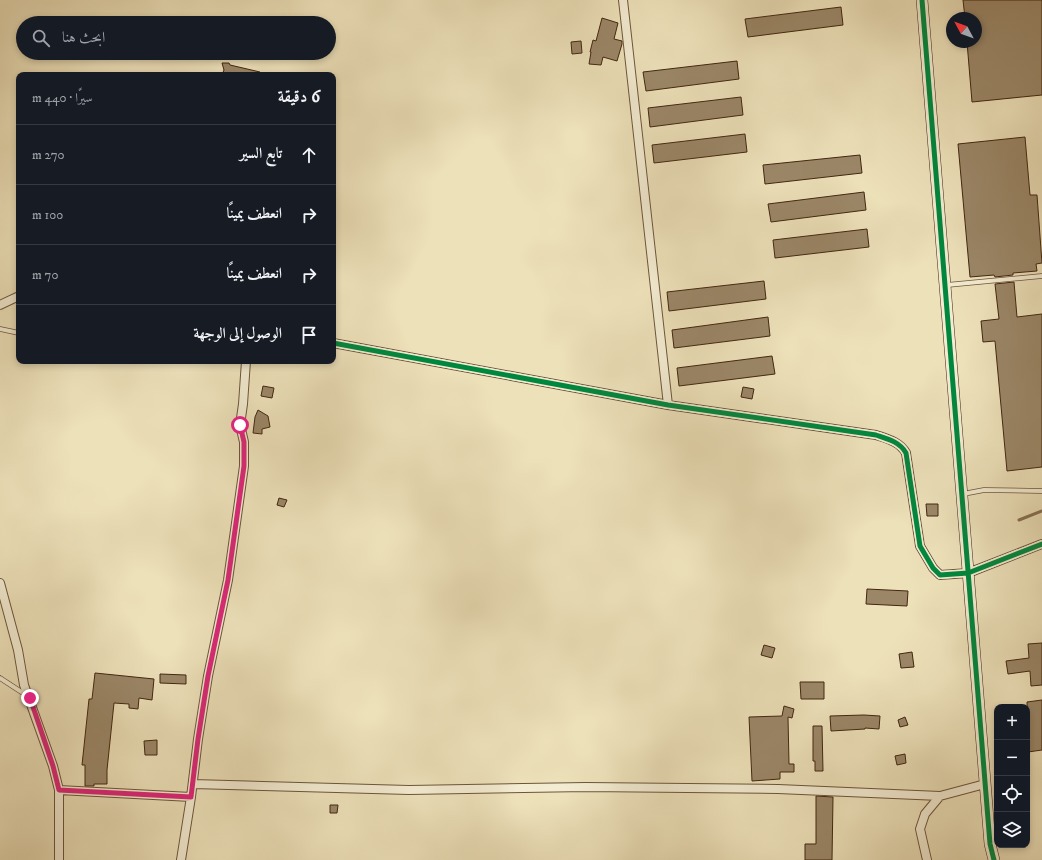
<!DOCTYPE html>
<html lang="ar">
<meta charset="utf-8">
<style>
:root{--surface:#171b24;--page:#20242c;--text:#f1f3f6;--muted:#9ea1a6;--line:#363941}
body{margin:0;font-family:"IM FELL DW Pica",Amiri,serif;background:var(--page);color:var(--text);direction:rtl}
.controls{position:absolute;right:12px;bottom:12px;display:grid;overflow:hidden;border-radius:8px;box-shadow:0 2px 6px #0003}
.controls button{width:36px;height:36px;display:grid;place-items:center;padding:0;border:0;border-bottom:1px solid var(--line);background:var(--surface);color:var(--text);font:20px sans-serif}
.compass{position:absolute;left:946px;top:12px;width:36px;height:36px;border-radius:50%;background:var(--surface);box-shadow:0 2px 6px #0003;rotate:311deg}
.stop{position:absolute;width:12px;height:12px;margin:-9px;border:3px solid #db2777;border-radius:50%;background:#fff}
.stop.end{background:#db2777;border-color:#fff;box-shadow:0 1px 4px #0008}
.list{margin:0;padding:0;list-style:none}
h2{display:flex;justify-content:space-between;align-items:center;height:52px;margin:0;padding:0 16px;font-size:17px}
h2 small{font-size:13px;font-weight:400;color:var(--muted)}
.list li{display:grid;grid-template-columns:26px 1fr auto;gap:12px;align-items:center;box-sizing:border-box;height:60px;padding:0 16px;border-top:1px solid var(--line)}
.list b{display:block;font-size:15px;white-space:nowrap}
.list em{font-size:13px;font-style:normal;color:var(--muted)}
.icon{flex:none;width:22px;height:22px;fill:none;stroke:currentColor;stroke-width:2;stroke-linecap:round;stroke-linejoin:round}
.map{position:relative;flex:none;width:1042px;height:860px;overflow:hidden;direction:ltr}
.search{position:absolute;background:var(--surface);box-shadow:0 2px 6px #0003;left:16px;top:16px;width:320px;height:44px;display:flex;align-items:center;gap:10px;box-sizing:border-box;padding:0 14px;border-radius:22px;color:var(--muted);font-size:15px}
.panel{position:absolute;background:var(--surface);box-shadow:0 2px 6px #0003;left:16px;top:72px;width:320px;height:292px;border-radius:8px;direction:rtl}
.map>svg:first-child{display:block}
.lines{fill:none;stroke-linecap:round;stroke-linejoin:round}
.stream{stroke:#867053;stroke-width:3}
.building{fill:#9b8768;stroke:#422610}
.lane-casing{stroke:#6d553a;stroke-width:5.5}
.street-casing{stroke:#6d553a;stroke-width:10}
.secondary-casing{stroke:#422610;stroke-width:12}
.lane{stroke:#f3ecd2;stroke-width:4}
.street{stroke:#f3ecd2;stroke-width:8}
.secondary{stroke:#f3ecd2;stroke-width:11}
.cycleway-casing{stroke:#f3ecd2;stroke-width:8}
.cycleway{stroke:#00873e;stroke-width:5}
.route{stroke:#db2777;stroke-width:5}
</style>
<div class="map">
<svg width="1042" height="860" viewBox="0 0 1042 860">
<rect width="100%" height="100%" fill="#ede1ba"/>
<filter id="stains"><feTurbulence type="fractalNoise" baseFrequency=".005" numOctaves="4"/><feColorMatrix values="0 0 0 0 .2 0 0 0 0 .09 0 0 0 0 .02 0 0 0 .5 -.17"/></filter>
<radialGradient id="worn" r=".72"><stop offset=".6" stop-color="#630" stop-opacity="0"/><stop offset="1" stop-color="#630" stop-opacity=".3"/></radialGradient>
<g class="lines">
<path class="stream" d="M 1019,520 L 1042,511"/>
</g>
<path class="building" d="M 963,0 L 1042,0 L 1042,95 L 972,102 L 967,42 L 976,42 L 976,18 L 965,18 Z
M 841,7 L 843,25 L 748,37 L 745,19 Z
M 602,18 L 618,23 L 614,39 L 622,41 L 622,44 L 617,61 L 603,57 L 601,65 L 589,64 L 591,52 L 590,52 L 593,40 L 596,41 Z
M 581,41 L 582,53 L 572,54 L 571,42 Z
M 737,61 L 739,79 L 646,91 L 643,72 Z
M 222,63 L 229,63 L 230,65 L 260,72 L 259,75 L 222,75 L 224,70 Z
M 741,97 L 743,115 L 650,127 L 648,108 Z
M 745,134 L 747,152 L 654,163 L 652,145 Z
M 1025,137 L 1030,195 L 1037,195 L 1042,263 L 1036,264 L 1037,271 L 1013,273 L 1013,275 L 995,277 L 994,275 L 970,277 L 958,144 Z
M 860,155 L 862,173 L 765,184 L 763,165 Z
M 864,192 L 866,210 L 771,222 L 768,204 Z
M 867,229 L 869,247 L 775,258 L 773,240 Z
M 764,281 L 766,299 L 669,311 L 667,292 Z
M 1014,282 L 1017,317 L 1042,314 L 1042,467 L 1007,471 L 995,341 L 983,342 L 981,321 L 999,319 L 995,284 Z
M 768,317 L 770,336 L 674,348 L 672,330 Z
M 772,356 L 775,374 L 679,386 L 677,368 Z
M 263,386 L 274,388 L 272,398 L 261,396 Z
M 743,387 L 754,389 L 752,399 L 741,397 Z
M 258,410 L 268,416 L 270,427 L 262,429 L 262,434 L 253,433 L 255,417 Z
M 279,498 L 287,500 L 284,507 L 277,505 Z
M 926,504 L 938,504 L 938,516 L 927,516 Z
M 867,589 L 908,591 L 907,606 L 866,604 Z
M 1042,643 L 1042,685 L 1031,686 L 1030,671 L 1008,674 L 1006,661 L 1029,658 L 1028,644 Z
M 764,645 L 775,648 L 772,658 L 761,655 Z
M 912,652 L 914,667 L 901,668 L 899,654 Z
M 95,673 L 154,679 L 152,700 L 139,698 L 138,709 L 129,708 L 129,704 L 114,703 L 107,770 L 107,784 L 94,784 L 94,786 L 85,786 L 85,765 L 82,765 L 89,699 L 92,699 Z
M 160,674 L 186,675 L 186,684 L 160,683 Z
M 800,682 L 824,682 L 824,699 L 801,699 Z
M 1042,700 L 1042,750 L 1028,752 L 1027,702 Z
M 784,706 L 794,709 L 792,718 L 788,717 L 789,764 L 794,764 L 794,772 L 780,772 L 780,779 L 752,781 L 749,717 L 782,716 Z
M 864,715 L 880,716 L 879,729 L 865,728 L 865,729 L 831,731 L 830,716 Z
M 905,717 L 908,725 L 900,727 L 898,720 Z
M 813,726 L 822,726 L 823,771 L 815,771 L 815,761 L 813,761 Z
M 157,740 L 157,755 L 145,755 L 144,741 Z
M 905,754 L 906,763 L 897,765 L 895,756 Z
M 816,796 L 833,797 L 832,860 L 805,860 L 805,844 L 816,844 Z
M 330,805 L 338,805 L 337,813 L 330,813 Z"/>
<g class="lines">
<defs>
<path id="lane" d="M 947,285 L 1042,276
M 0,329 L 19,333
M 963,494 L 984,490 L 1042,491
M 0,678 L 26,695"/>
<path id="street" d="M 623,0 L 668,405
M 0,305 L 19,296
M 333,343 L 668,405 L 876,435 C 888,439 900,442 906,453 L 920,546 L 933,568 L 940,575 L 968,573 L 1042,544
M 0,583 L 18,650 L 24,685 L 53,766 L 59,790 L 59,860
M 193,784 L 409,790 L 586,787 L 778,789 L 940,796
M 59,790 L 191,797
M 181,860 L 191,797 L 198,739 L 208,676 L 228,580 L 244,466 L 244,442 L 240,425 L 243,404 L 246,361
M 927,860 L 920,829 L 925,814 L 940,796 L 985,784"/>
<path id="secondary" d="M 922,0 L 990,844 L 994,860"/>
</defs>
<use href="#lane" class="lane-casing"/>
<use href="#street" class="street-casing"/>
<use href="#secondary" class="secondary-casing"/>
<use href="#lane" class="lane"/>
<use href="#street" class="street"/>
<use href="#secondary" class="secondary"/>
<defs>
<path id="cycleway" d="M 922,0 L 990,844 L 994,860
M 333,343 L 668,405 L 876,435 C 888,439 900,442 906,453 L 920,546 L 933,568 L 940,575 L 968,573 L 1042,544"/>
</defs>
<use href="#cycleway" class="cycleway-casing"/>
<use href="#cycleway" class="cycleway"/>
</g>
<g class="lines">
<path class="route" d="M 30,698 L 53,766 L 59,790 L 191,797 L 198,739 L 208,676 L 228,580 L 244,466 L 244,442 L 240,425"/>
</g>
<rect width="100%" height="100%" filter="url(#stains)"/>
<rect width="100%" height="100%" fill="url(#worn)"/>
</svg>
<div class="controls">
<button>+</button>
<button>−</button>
<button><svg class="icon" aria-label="locate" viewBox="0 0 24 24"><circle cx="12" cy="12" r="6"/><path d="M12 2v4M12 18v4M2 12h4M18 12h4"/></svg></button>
<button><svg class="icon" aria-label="layers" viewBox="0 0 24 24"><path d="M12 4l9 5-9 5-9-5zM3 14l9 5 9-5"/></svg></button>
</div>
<svg class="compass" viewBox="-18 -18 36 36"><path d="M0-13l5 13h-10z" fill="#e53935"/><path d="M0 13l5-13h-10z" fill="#9ea1a6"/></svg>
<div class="stop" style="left:240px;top:425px"></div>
<div class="stop end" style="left:30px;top:698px"></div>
<div class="search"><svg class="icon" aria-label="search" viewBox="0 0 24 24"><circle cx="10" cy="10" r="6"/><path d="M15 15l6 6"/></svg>ابحث هنا</div>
<section class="panel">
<h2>6 دقيقة<small>سيرًا · 440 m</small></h2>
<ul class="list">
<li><svg class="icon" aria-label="ahead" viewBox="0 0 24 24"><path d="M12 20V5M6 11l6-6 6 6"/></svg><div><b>تابع السير</b></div><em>270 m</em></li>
<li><svg class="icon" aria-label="right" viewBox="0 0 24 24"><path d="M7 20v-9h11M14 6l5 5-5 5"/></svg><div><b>انعطف يمينًا</b></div><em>100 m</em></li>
<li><svg class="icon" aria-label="right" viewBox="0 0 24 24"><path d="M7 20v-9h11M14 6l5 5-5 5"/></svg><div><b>انعطف يمينًا</b></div><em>70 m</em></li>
<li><svg class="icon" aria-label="arrive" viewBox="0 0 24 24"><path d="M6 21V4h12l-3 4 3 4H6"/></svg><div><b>الوصول إلى الوجهة</b></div></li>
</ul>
</section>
</div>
